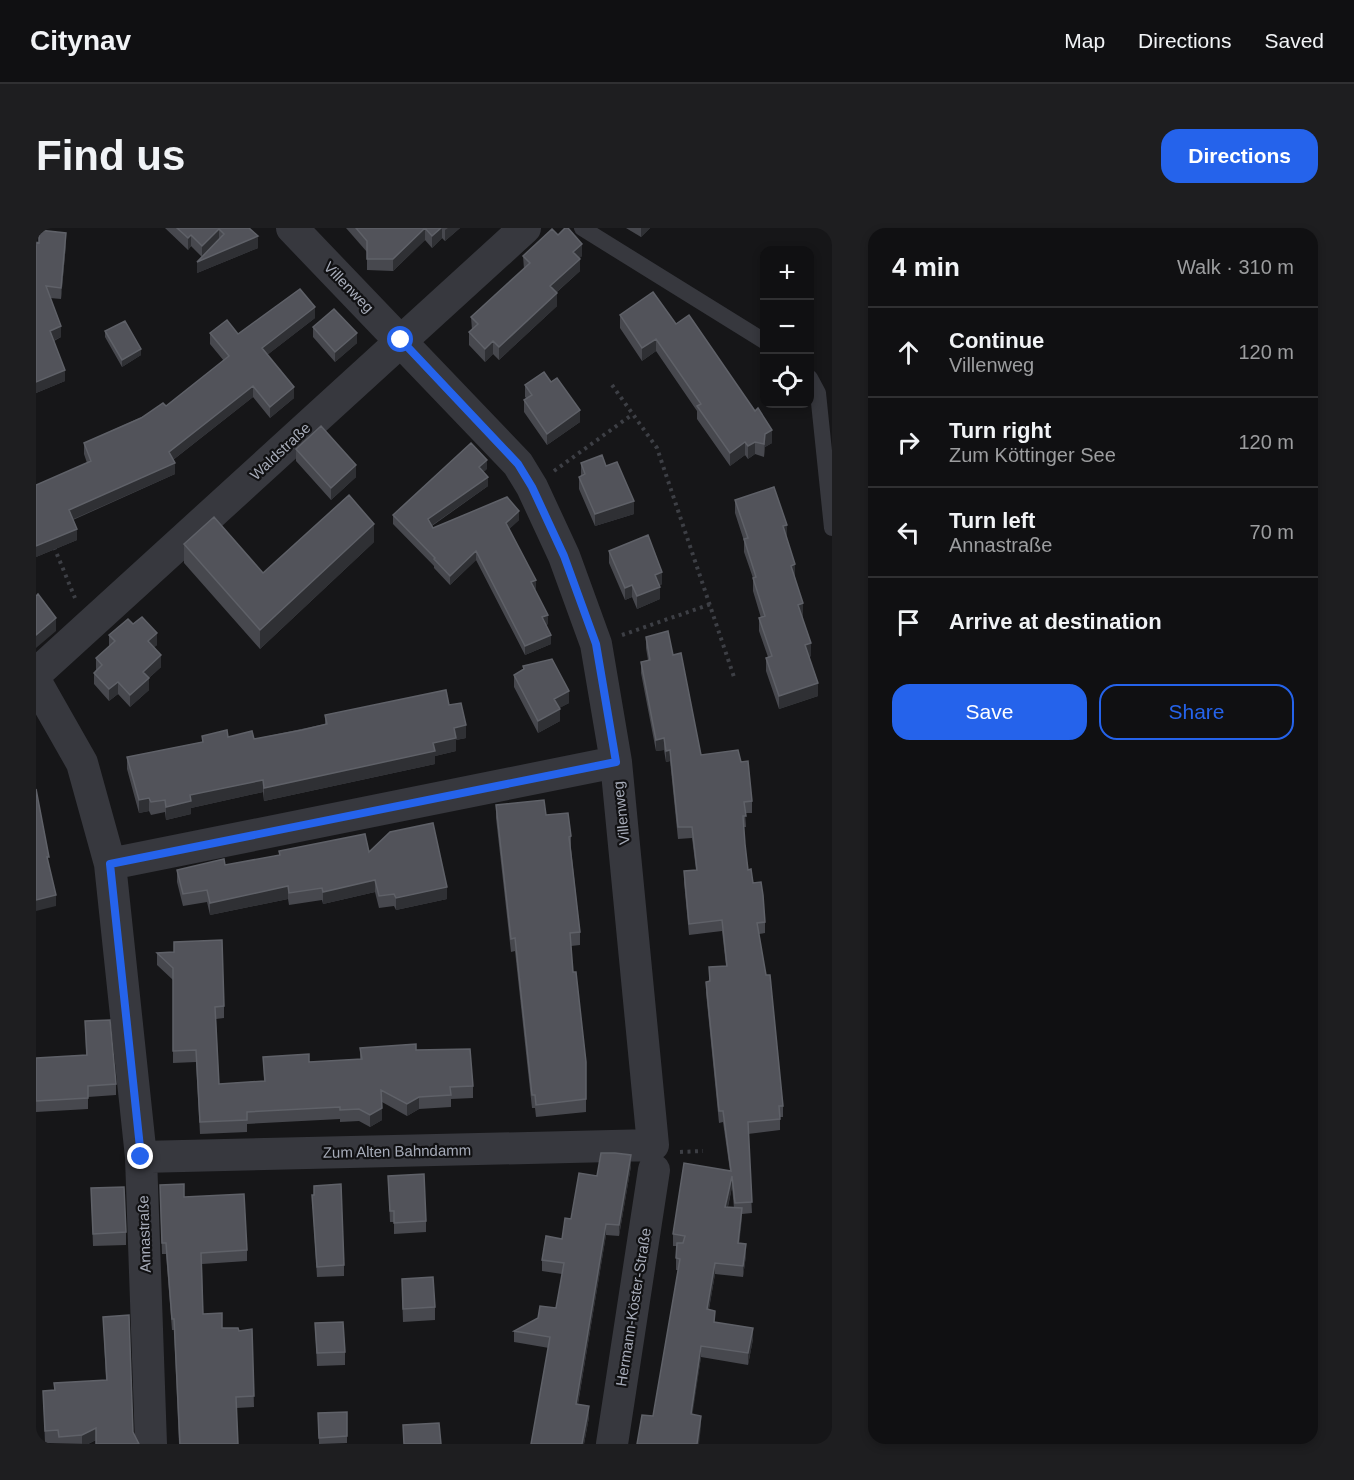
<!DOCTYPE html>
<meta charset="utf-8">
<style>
:root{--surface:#101012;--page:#1e1e20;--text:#f1f3f6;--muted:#9c9d9f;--line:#303032;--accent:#2563eb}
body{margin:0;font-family:Helvetica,sans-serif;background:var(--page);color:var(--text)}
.controls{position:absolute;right:18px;top:18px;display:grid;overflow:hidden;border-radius:12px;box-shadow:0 3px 9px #0003}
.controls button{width:54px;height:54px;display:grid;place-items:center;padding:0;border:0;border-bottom:2px solid var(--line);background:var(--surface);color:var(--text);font:30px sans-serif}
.stop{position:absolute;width:18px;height:18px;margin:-14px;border:4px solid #2563eb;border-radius:50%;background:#fff}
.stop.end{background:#2563eb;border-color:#fff;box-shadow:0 2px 6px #0008}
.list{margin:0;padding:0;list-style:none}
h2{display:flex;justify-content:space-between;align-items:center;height:78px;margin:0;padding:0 24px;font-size:26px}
h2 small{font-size:20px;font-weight:400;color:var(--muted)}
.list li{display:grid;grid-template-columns:39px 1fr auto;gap:18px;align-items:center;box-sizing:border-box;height:90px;padding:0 24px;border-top:2px solid var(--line)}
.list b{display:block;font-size:22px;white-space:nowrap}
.list p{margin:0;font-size:20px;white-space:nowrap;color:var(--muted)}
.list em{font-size:20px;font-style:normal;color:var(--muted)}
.actions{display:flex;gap:12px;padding:18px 24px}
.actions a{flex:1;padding:14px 0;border:2px solid var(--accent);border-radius:18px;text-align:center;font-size:21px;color:var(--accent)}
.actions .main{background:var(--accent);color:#fff}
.icon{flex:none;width:33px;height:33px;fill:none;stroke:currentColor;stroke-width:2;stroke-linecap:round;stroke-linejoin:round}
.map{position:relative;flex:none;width:796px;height:1216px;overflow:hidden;border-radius:18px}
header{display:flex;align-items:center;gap:36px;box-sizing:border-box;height:84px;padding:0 30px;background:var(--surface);border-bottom:2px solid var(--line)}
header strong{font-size:28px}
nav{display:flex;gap:33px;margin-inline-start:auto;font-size:21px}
.intro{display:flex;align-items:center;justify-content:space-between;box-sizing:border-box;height:144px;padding:0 36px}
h1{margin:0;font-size:42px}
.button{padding:15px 27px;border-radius:18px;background:var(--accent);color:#fff;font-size:21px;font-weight:700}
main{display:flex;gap:36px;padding:0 36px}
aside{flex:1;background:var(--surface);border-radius:18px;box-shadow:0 3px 9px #0003}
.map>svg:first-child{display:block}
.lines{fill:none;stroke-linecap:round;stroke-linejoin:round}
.path{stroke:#3d3f45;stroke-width:4;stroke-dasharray:3 4.5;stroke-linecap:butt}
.lane{stroke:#37383e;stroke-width:16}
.street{stroke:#37383e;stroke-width:32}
.wall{fill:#47484e;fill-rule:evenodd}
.shaded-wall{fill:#2f3034}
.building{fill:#52535a;stroke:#5f6168;stroke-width:1.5}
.route{stroke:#2563eb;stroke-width:8}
.labels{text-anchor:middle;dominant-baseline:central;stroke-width:4.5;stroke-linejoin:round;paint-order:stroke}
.street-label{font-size:15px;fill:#a7acb9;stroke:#111113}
</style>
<header>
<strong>Citynav</strong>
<nav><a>Map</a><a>Directions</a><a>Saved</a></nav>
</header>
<div class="intro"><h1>Find us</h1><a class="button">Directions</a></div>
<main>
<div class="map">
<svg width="796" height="1216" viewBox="0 0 796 1216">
<rect width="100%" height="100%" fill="#161618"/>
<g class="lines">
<path class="path" d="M 576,157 L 621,220 L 699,452
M 518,243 L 597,186
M 18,319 L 39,370
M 586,407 L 675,376
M 644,924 L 667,923"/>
<path class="lane" d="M 546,0 L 728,113
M 774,150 L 782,165 L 796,300"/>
<path class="street" d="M 0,446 L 489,0
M 0,454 L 46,535 L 74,636 L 105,929 L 115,1216
M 74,636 L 580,534
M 105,929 L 617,917 L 580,534 L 560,416 L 528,328 L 496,259 L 482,236 L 256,0
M 576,1216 L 618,942"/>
</g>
<path class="wall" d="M 129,0 L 213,0 L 222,20 L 161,45 L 166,29 L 155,18 L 152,22 Z
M 310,0 L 424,0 L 409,13 L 406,10 L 396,20 L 389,12 L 357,43 L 331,42 L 331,24 Z
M 590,0 L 614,0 L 605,9 Z
M 522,7 L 546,28 L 543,30 L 544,43 L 521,64 L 521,78 L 463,132 L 457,126 L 449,134 L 433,117 L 433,104 L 436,102 L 435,89 L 488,41 L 487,28 Z
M 3,15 L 30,16 L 25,71 L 14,70 L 25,109 L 18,113 L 29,153 L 0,165 Z
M 584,87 L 640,96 L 736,215 L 729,219 L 728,229 L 719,226 L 712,231 L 709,227 L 694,238 L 661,191 L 661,183 L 620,123 L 606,133 L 584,100 Z
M 279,90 L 231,127 L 258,170 L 234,190 L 217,169 L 137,232 L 139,246 L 37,292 L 41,312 L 0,329 L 51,235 L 48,226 L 48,215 L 130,178 L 188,133 L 174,116 L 174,105 L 202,106 Z
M 277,99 L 321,115 L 299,134 L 277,109 Z
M 69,103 L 105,127 L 86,139 L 69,109 Z
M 489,157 L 544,194 L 511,217 L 488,184 L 488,172 L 491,171 L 489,169 Z
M 260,221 L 320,249 L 295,272 L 260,233 Z
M 545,235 L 598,286 L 559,298 L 543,261 L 543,249 L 545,248 Z
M 451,241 L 447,244 L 452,258 L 396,298 L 397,300 L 483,292 L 473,301 L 500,361 L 499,361 L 512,396 L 510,397 L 515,416 L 489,427 L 440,332 L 414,357 L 398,340 L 398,338 L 357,296 L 357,287 Z
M 699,272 L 750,310 L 759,349 L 767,388 L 766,389 L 775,428 L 773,429 L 782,468 L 743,481 L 730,443 L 730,430 L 732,429 L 723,403 L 723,390 L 725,390 L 717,363 L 717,350 L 708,324 L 708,313 L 699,285 Z
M 338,314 L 224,421 L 148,335 L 148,316 L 227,345 Z
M 573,323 L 626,356 L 623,358 L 624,371 L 601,381 L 596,369 L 589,372 L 573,335 Z
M 97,396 L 121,417 L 118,419 L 125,439 L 113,450 L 113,462 L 94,479 L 82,466 L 73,473 L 58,456 L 58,445 L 60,442 L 60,430 L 73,419 L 73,407 Z
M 610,409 L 637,427 L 665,527 L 716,573 L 716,585 L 709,585 L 710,599 L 707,599 L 712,642 L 729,694 L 729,705 L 723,706 L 747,878 L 747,889 L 744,889 L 744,902 L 712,906 L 716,985 L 706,986 L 703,1015 L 710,1027 L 707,1049 L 679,1046 L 673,1081 L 679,1095 L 717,1111 L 712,1137 L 665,1129 L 656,1186 L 665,1199 L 617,1188 L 642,1042 L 640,1042 L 640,1018 L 637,1018 L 637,1006 L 694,943 L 687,894 L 683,895 L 670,765 L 670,754 L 673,753 L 673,739 L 690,738 L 686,703 L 653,707 L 648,654 L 648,643 L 660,642 L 656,610 L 642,611 L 634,533 L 630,534 L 628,522 L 620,523 L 605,445 L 605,434 L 612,432 L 610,420 ZM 696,959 L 698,980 L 692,979 Z
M 487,438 L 533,475 L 523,480 L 524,493 L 502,505 L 478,459 L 478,447 L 487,442 Z
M 413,477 L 430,510 L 420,512 L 420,523 L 399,528 L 399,536 L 228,573 L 227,564 L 155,580 L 155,586 L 130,592 L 129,584 L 115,587 L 113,583 L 103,585 L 91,541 L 91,529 L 166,514 L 166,508 L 192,509 L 218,511 L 289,496 L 289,487 Z
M 460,577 L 510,587 L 535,608 L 535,621 L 544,704 L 544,717 L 535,718 L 537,744 L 550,834 L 550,884 L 500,889 L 499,880 L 496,880 L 479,723 L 475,724 L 460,590 Z
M 243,623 L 333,624 L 411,671 L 360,682 L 358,678 L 343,680 L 339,664 L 287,676 L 286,672 L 253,677 L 252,671 L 174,687 L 171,674 L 147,678 L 141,654 L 141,642 L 189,637 L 243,627 Z
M 121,725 L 188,778 L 188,790 L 180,791 L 183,856 L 228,853 L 227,829 L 273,834 L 324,831 L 324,820 L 380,822 L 437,858 L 437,870 L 415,871 L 415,879 L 383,881 L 371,888 L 346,874 L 346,892 L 334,899 L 323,893 L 304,894 L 304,891 L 211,896 L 211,904 L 164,906 L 160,834 L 137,835 L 137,752 L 121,737 Z
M 49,793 L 80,856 L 80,867 L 52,869 L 52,881 L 0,884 L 0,830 L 50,827 Z
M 595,938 L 583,1008 L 570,1007 L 542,1176 L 553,1189 L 548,1216 L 513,1120 L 478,1114 L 478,1103 L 520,1080 L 526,1046 L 506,1043 L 506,1032 L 526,1011 L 535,991 L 561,948 Z
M 352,948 L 390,993 L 390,1004 L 358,1006 L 358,994 L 354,994 Z
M 55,960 L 90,1004 L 90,1017 L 57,1018 Z
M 276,967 L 308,1037 L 308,1048 L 281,1049 Z
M 124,969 L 148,969 L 211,1022 L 211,1033 L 166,1036 L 167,1086 L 186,1100 L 203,1103 L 216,1101 L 218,1179 L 200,1180 L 202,1216 L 143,1216 L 138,1102 L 136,1102 L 130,1026 L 126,1026 Z
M 366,1064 L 399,1079 L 399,1092 L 367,1094 Z
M 67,1089 L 97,1204 L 103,1216 L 60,1216 L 60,1212 L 52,1216 L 9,1215 L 7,1163 L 18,1162 L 18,1155 L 70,1152 Z
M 279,1095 L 309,1124 L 309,1137 L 281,1138 Z
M 311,1184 L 311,1215 L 283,1216 L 282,1185 Z"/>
<path class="shaded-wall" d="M 389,0 L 389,12 L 357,43 L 357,31 Z
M 405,0 L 406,0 L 406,10 L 396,20 L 396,8 Z
M 412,0 L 424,0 L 409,13 L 409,2 Z
M 605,0 L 614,0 L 605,9 Z
M 183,1 L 183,13 L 166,30 L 166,18 Z
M 30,5 L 30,16 L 25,71 L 25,60 Z
M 155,7 L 155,18 L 152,22 L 152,10 Z
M 222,8 L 222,20 L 161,45 L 161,34 Z
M 546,16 L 546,28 L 537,36 L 537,24 Z
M 544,31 L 544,43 L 514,70 L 514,58 Z
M 521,65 L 521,78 L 463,132 L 463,119 Z
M 279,79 L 279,90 L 226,131 L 226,120 Z
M 25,98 L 25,109 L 14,114 L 14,103 Z
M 321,105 L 321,115 L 299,134 L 299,124 Z
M 620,111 L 620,123 L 606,133 L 606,120 Z
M 457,113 L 457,126 L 449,134 L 449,121 Z
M 105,121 L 105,127 L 86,139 L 86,132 Z
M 29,142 L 29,153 L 0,165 L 0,154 Z
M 217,158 L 217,169 L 133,235 L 133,224 Z
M 258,159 L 258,170 L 234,190 L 234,179 Z
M 544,182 L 544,194 L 511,217 L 511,206 Z
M 736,202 L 736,215 L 729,219 L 728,229 L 729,206 Z
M 709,214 L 709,227 L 694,238 L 694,225 Z
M 719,214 L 719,226 L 712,231 L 712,218 Z
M 451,232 L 451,241 L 443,248 L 443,239 Z
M 139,235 L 139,246 L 33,293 L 33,282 Z
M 320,237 L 320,249 L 295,272 L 295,260 Z
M 452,249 L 452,258 L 392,300 L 392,291 Z
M 598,273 L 598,286 L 559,298 L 559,286 Z
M 483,283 L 483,292 L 470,304 L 470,295 Z
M 338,296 L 338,314 L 224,421 L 224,402 Z
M 751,297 L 751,309 L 747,298 Z
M 41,301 L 41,312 L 0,329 L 0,318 Z
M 440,323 L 440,332 L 414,357 L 414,348 Z
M 759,336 L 759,349 L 755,338 Z
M 626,344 L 626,356 L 619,360 L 619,347 Z
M 500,352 L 500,361 L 495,363 L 495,354 Z
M 596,357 L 596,369 L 589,372 L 589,360 Z
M 624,359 L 624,371 L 601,381 L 601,368 Z
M 767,375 L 767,388 L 762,390 L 762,377 Z
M 512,387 L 512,396 L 506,398 L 506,389 Z
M 20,390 L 20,403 L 0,420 L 0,407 Z
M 121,405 L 121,417 L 112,425 L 112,413 Z
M 515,407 L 515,416 L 489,427 L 489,418 Z
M 775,415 L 775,428 L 769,430 L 769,417 Z
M 125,427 L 125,439 L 113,450 L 113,462 L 94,479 L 94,467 L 107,444 Z
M 82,454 L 82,466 L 73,473 L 73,461 Z
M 782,455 L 782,468 L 743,481 L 743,468 Z
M 533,463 L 533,475 L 518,483 L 518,471 Z
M 524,481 L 524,493 L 502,505 L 502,493 Z
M 430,497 L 430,510 L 420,512 L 420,523 L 399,528 L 399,536 L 228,573 L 228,560 L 397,515 L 418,500 Z
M 628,510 L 628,522 L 620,523 L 620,512 Z
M 634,522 L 634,533 L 630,534 L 630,523 Z
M 227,552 L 227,564 L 155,580 L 155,586 L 130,592 L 130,579 L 154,567 Z
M 113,570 L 113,583 L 103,585 L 103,572 Z
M 339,652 L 339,664 L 287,676 L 287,664 Z
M 252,658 L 252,671 L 174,687 L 174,675 Z
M 411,659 L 411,671 L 360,682 L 360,670 Z
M 20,667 L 20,678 L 0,683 L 0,672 Z
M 383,869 L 383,881 L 371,888 L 371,876 Z
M 346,880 L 346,892 L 334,899 L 334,887 Z
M 595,927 L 595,938 L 583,1008 L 583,997 Z
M 696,948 L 696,959 L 689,991 L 689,979 Z
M 706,980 L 706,991 L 702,1027 L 702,1015 Z
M 570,996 L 570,1007 L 540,1187 L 540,1176 Z
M 710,1016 L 710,1027 L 707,1049 L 707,1038 Z
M 679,1035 L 679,1046 L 671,1092 L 671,1081 Z
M 717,1100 L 717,1111 L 712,1137 L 712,1125 Z
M 665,1118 L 665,1129 L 655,1197 L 655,1186 Z
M 553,1178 L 553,1189 L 548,1216 L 546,1216 Z
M 665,1188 L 665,1199 L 663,1216 L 661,1216 Z
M 60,1200 L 60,1212 L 52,1216 L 46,1216 L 46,1207 Z"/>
<path class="building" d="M 141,0 L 213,0 L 222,8 L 161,34 L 188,6 L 183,1 L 166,18 L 155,7 L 152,10 Z
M 320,0 L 405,0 L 396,8 L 389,0 L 357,31 L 331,31 L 331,13 Z
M 529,0 L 532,0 L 546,16 L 537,24 L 544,31 L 514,58 L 521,65 L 463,119 L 457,113 L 449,121 L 433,104 L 442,96 L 435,89 L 494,35 L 487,28 L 516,1 L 522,7 Z
M 3,2 L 30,5 L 25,60 L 10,58 L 25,98 L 14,103 L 29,142 L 0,154 L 0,14 L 3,15 Z
M 264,61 L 279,79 L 226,120 L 258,159 L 234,179 L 217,158 L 133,224 L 139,235 L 33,282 L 41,301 L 0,318 L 0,257 L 55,233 L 48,215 L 105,190 L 127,175 L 130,178 L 193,128 L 174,105 L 191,92 L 202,106 Z
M 617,64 L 640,96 L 653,87 L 719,183 L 722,180 L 736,202 L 729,206 L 728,216 L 719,214 L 712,218 L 709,214 L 694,225 L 661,178 L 665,176 L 620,111 L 606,120 L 584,87 Z
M 298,81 L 321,105 L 299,124 L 277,99 Z
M 89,93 L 105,121 L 86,132 L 69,103 Z
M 508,144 L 515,154 L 521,150 L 544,182 L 511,206 L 488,172 L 496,167 L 489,157 Z
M 285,198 L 320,237 L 295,260 L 260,221 Z
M 435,215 L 451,232 L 443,239 L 452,249 L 392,291 L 397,300 L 471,269 L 483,283 L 470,295 L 500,352 L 495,354 L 512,387 L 506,389 L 515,407 L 489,418 L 440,323 L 414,348 L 398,331 L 399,330 L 357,287 Z
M 566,227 L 570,238 L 581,234 L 598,273 L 559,286 L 543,249 L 549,246 L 545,235 Z
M 738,259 L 751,297 L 747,298 L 759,336 L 755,338 L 767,375 L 762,377 L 775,415 L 769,417 L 782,455 L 743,468 L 730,430 L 736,428 L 723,390 L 729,388 L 717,350 L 720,349 L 708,311 L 712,310 L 699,272 Z
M 313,267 L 338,296 L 224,402 L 148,316 L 178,289 L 227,345 Z
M 612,307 L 626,344 L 619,347 L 624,359 L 601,368 L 596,357 L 589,360 L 573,323 Z
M 2,366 L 20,390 L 0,407 L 0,368 Z
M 106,389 L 121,405 L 112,413 L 125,427 L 107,444 L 113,450 L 94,467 L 82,454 L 73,461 L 58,445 L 66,437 L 60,430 L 79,413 L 73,407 L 92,391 L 97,396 Z
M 632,403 L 637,427 L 645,425 L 665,527 L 702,522 L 705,534 L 712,533 L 716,573 L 708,574 L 710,588 L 707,588 L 709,616 L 712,642 L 715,641 L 717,655 L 725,654 L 727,667 L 729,694 L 721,695 L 730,747 L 734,747 L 747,878 L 743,878 L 744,891 L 712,894 L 716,974 L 699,975 L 696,948 L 689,979 L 706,980 L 702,1015 L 710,1016 L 707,1038 L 679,1035 L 671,1081 L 679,1083 L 678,1094 L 717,1100 L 712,1125 L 665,1118 L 655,1186 L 665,1188 L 661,1216 L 601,1216 L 606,1187 L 617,1188 L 644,1031 L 640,1030 L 641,1015 L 647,1015 L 649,1008 L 637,1006 L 648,935 L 695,943 L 687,883 L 683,883 L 670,754 L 674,753 L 673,739 L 691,738 L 686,692 L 653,696 L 648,643 L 661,642 L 656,599 L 642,599 L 634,522 L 630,523 L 628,510 L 620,512 L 605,434 L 614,432 L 610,409 Z
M 516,431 L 533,463 L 518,471 L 524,481 L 502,493 L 478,447 L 488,441 L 487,438 Z
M 410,462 L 413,477 L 425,475 L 430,497 L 418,500 L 420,510 L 397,515 L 399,523 L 228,560 L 227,552 L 154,567 L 155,573 L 130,579 L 129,572 L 115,574 L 113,570 L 103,572 L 91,529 L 167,514 L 166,508 L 191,502 L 192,509 L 216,503 L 218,511 L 266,502 L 291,496 L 289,487 Z
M 0,561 L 13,629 L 11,629 L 20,667 L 0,672 Z
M 508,572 L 510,587 L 532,585 L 535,608 L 533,609 L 544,704 L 534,705 L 537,744 L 540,744 L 550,834 L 550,871 L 500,877 L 499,867 L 496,867 L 479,710 L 475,711 L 460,577 Z
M 397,595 L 411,659 L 360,670 L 358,666 L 343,668 L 339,652 L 287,664 L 286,660 L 253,665 L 252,658 L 174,675 L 171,662 L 147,666 L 141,642 L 188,631 L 189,637 L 244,627 L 243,623 L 329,606 L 333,624 L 354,604 Z
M 186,712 L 188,778 L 179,779 L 183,856 L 229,853 L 227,829 L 273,826 L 273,834 L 326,831 L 324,820 L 380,816 L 380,822 L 434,821 L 437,858 L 414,859 L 415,867 L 383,869 L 371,876 L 345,862 L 346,880 L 334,887 L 323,881 L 304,882 L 304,879 L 211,884 L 211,892 L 164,894 L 160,822 L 137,823 L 137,740 L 121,725 L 138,724 L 138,714 Z
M 74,792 L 80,856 L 52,858 L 52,870 L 0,873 L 0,830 L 51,827 L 49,793 Z
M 565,925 L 579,925 L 595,927 L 583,997 L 570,996 L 540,1176 L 553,1178 L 546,1216 L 495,1216 L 514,1109 L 478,1103 L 502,1090 L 504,1078 L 520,1080 L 528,1035 L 506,1032 L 510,1008 L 526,1011 L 529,990 L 535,991 L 543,945 L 561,948 Z
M 388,946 L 390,993 L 358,995 L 358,983 L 354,983 L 352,948 Z
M 148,956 L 148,969 L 208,966 L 211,1022 L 165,1025 L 167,1086 L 186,1085 L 186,1100 L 202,1100 L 203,1103 L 216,1101 L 218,1168 L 200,1169 L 202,1216 L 144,1216 L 138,1091 L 136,1091 L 130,1015 L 126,1015 L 124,957 Z
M 305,956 L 308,1037 L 281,1039 L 276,967 L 278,967 L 278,958 Z
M 88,959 L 90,1004 L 57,1006 L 55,960 Z
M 397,1049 L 399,1079 L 367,1081 L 366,1051 Z
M 93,1087 L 97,1204 L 103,1216 L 60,1216 L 60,1200 L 46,1207 L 23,1209 L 22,1202 L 9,1203 L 7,1163 L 19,1162 L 18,1155 L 71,1152 L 67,1089 Z
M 307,1094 L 309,1124 L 281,1125 L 279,1095 Z
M 311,1184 L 311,1208 L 283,1210 L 282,1185 Z
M 403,1195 L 405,1216 L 368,1216 L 367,1197 Z"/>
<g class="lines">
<path class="route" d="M 105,929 L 74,636 L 580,534 L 560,416 L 528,328 L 496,259 L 482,236 L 365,112"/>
</g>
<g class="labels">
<g class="street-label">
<text transform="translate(313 59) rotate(46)">Villenweg</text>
<text transform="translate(244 223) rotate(-43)">Waldstraße</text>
<text transform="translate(585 585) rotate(-96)">Villenweg</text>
<text transform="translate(361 923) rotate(-1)">Zum Alten Bahndamm</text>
<text transform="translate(108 1006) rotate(-92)">Annastraße</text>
<text transform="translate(597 1079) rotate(-81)">Hermann-Köster-Straße</text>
</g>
</g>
</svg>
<div class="controls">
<button>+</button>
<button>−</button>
<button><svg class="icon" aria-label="locate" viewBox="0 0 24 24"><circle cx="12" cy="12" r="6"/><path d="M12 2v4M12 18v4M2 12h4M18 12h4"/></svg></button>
</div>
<div class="stop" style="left:365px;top:112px"></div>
<div class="stop end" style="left:105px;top:929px"></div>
</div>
<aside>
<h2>4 min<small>Walk · 310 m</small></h2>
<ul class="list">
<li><svg class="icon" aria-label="ahead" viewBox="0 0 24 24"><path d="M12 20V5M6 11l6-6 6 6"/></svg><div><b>Continue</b><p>Villenweg</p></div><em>120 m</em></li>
<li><svg class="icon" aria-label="right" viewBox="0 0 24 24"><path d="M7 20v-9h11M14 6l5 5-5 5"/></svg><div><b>Turn right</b><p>Zum Köttinger See</p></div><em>120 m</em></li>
<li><svg class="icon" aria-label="left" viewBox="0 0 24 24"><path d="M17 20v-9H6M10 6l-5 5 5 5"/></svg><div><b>Turn left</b><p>Annastraße</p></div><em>70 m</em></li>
<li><svg class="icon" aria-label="arrive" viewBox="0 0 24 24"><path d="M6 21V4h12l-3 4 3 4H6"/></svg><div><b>Arrive at destination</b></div></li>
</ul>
<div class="actions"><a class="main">Save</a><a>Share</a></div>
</aside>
</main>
